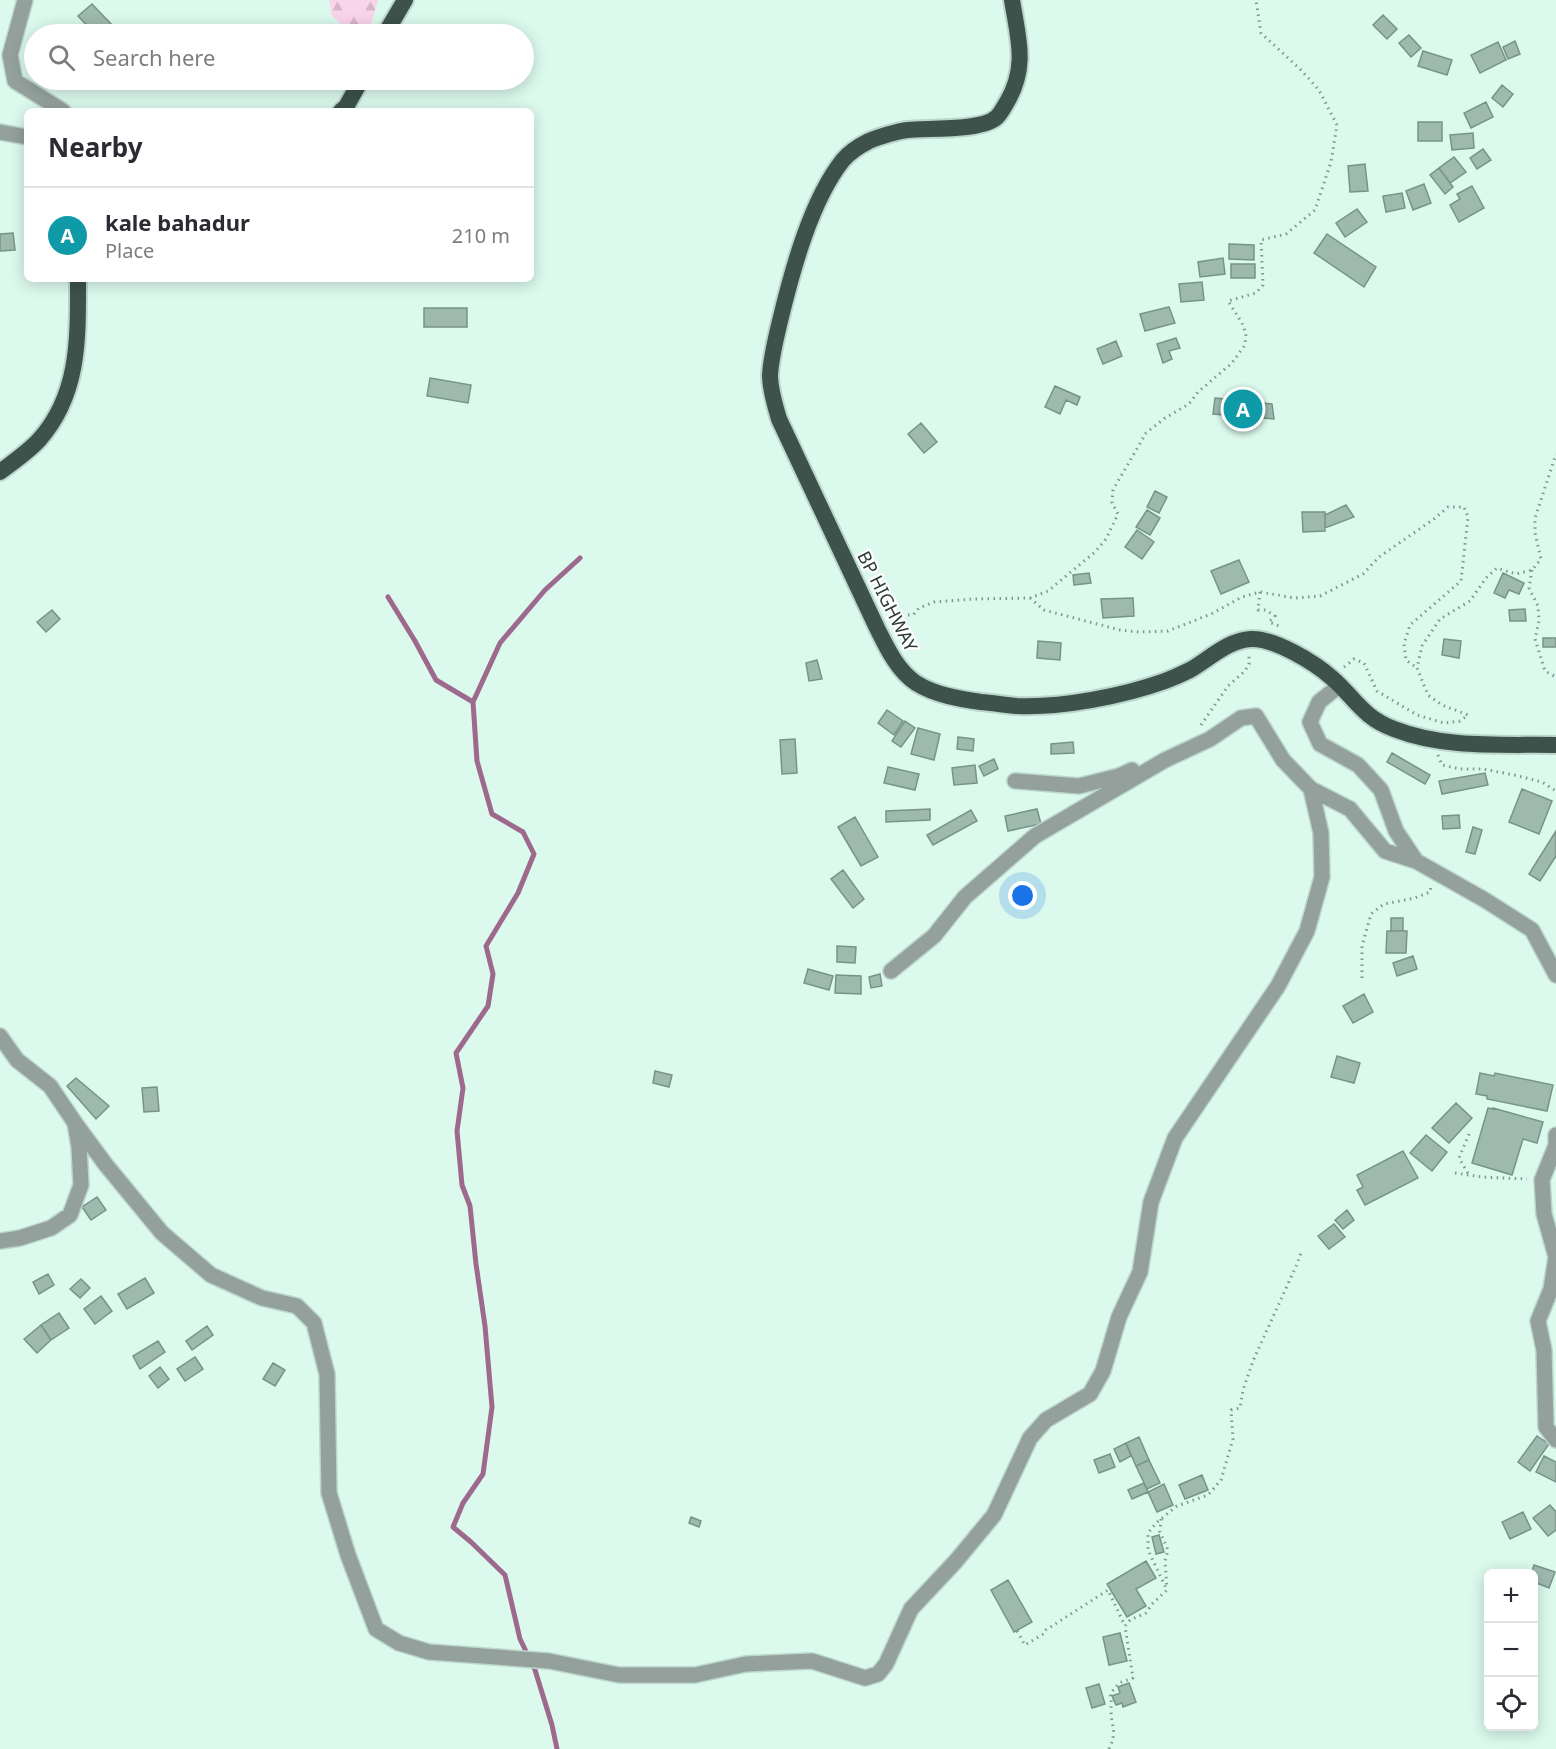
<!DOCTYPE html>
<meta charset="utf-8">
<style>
:root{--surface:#fff;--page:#f2f2f3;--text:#2b2b33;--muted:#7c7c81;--line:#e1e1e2;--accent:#bf479c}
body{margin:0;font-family:"Noto Sans",sans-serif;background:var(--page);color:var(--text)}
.controls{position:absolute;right:18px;bottom:18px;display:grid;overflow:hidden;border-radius:9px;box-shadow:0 3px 15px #0003}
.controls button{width:54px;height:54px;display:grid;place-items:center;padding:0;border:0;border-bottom:2px solid var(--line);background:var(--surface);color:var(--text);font:30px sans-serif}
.you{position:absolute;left:1023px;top:896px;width:21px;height:21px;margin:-15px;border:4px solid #fff;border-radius:50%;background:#1a73e8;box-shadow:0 0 0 9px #1a73e833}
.badge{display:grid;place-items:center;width:39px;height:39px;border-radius:50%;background:var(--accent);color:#fff;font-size:20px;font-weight:700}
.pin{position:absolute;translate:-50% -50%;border:3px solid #fff;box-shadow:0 2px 6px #0006}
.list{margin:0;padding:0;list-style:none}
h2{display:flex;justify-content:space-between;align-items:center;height:78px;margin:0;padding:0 24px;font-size:26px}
h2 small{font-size:20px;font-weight:400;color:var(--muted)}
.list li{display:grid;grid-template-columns:39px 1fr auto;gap:18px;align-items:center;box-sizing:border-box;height:96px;padding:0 24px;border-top:2px solid var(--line)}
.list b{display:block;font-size:22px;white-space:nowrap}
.list p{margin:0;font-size:20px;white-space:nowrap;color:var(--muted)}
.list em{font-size:20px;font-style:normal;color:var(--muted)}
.icon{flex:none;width:33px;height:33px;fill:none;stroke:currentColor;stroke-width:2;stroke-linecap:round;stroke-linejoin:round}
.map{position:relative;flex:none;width:1556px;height:1749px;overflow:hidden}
.search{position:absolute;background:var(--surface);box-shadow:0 3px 15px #0003;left:24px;top:24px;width:510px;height:66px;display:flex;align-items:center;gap:15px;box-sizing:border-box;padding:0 21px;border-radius:33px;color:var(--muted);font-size:22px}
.panel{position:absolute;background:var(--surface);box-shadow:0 3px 15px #0003;left:24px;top:108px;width:510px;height:174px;border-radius:9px}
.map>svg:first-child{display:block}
.forest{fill:url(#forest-firs)}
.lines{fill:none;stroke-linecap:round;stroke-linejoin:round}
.stream{stroke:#9d698c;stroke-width:5}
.building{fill:#9ebaaf;stroke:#789388;stroke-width:1.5}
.minor-casing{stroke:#bcd6cc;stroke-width:18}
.trunk-casing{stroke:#bcd6cc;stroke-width:20}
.path{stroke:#81968e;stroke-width:3;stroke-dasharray:1.5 4.5;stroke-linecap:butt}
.minor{stroke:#94a09b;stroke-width:15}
.trunk{stroke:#3c524a;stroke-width:16}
.labels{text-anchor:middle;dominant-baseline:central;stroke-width:4.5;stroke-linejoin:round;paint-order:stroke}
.street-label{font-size:18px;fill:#2d3934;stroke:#fefefe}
</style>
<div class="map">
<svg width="1556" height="1749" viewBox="0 0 1556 1749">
<defs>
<pattern id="forest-firs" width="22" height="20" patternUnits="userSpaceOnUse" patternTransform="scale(1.5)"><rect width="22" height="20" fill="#f9d5eb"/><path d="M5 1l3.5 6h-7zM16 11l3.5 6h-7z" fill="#d6b8ca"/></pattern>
</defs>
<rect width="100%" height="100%" fill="#dbf9ed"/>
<path class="forest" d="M 329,0 L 378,0 L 368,34 L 349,34 L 349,31 L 332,16 Z"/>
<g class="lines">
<path class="stream" d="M 388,597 L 415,641 L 436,680 L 473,702
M 557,1749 L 552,1725 L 535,1670 L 520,1639 L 505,1575 L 471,1542 L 453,1527 L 463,1503 L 483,1474 L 492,1407 L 485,1326 L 476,1264 L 470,1206 L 462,1185 L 457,1131 L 463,1088 L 456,1053 L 488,1006 L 493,974 L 486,946 L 518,893 L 534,854 L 523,832 L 492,814 L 477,761 L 473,702 L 500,643 L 545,590 L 580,558"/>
</g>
<path class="building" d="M 92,4 L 112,25 L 102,34 L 95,34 L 78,16 Z
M 1383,15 L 1397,29 L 1387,39 L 1373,25 Z
M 1409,35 L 1421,48 L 1411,57 L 1399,43 Z
M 1515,41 L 1520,54 L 1508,59 L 1503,47 Z
M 1498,42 L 1506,60 L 1480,73 L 1471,55 Z
M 1423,51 L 1452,60 L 1447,75 L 1418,66 Z
M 1502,85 L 1513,94 L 1503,107 L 1492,98 Z
M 1486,102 L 1493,117 L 1471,128 L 1464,113 Z
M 1418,122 L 1442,122 L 1442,141 L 1418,141 Z
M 1473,133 L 1474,148 L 1452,150 L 1450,135 Z
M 1483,149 L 1491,160 L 1477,169 L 1470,158 Z
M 1454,157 L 1466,172 L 1450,183 L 1439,168 Z
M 1365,164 L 1368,191 L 1350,192 L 1348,166 Z
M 1439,168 L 1453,187 L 1445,194 L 1430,175 Z
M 1424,184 L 1431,203 L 1413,210 L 1406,191 Z
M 1472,186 L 1484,208 L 1459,222 L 1450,205 L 1460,199 L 1457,194 Z
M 1402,193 L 1405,208 L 1386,212 L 1383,196 Z
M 1357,209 L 1367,222 L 1345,237 L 1336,223 Z
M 13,233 L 15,250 L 0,251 L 0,234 Z
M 1327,234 L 1376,267 L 1364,287 L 1314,253 Z
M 1229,244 L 1254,245 L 1254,260 L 1229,259 Z
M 1223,258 L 1225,274 L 1200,277 L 1198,262 Z
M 1231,264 L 1255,264 L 1255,278 L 1231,278 Z
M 1202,282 L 1204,300 L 1181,302 L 1179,284 Z
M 1169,307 L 1175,323 L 1145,331 L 1140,314 Z
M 424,308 L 467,308 L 467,327 L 424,327 Z
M 1176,338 L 1180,348 L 1169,351 L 1172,359 L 1163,363 L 1157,344 Z
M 1116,341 L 1122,356 L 1103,364 L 1097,349 Z
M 430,378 L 471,385 L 468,403 L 427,396 Z
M 1055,386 L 1080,397 L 1077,405 L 1066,400 L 1060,414 L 1045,407 Z
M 1215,398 L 1272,404 L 1274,419 L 1213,414 Z
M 921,423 L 937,442 L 924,453 L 908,434 Z
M 1155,491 L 1167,497 L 1159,513 L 1147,507 Z
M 1346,505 L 1354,517 L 1325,528 L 1325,515 Z
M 1147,510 L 1160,518 L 1150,535 L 1136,527 Z
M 1302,512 L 1325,512 L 1325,531 L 1303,532 Z
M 1137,530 L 1154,542 L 1142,559 L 1125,547 Z
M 1239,560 L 1249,582 L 1221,594 L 1211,571 Z
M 1089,573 L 1091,583 L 1074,585 L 1073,575 Z
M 1503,573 L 1524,583 L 1519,594 L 1509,590 L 1505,598 L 1494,593 Z
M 1133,598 L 1134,616 L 1103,618 L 1101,599 Z
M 1525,609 L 1526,621 L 1510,621 L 1509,610 Z
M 52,610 L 60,619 L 46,632 L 37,622 Z
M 1543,638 L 1556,638 L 1556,647 L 1543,647 Z
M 1444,639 L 1461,641 L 1459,658 L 1442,655 Z
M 1038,641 L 1061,643 L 1060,660 L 1037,658 Z
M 817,660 L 822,679 L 809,681 L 806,663 Z
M 887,710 L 903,721 L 894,735 L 878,723 Z
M 905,721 L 915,728 L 901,747 L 892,741 Z
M 918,728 L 940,734 L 934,760 L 911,754 Z
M 958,737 L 974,739 L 973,751 L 957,749 Z
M 795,739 L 797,773 L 782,774 L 780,740 Z
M 1073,742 L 1074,753 L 1051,754 L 1051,744 Z
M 1392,753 L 1430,775 L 1425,784 L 1387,762 Z
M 994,759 L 998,769 L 984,776 L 979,766 Z
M 975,765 L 977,783 L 954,785 L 952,768 Z
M 888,767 L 919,774 L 915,790 L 884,783 Z
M 1485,773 L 1488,785 L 1442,794 L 1439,781 Z
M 1522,789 L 1552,801 L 1539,834 L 1509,822 Z
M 930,809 L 930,820 L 886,822 L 886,811 Z
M 1037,809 L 1041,824 L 1008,831 L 1005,816 Z
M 971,810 L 977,821 L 933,845 L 927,835 Z
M 1459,815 L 1460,828 L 1443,829 L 1442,816 Z
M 855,817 L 878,857 L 861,866 L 838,827 Z
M 1473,827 L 1482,830 L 1475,854 L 1466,852 Z
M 1556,831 L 1556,856 L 1540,881 L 1529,874 Z
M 843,870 L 864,899 L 853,908 L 831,879 Z
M 1391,918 L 1403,918 L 1403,931 L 1391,931 Z
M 1387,931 L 1407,931 L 1406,953 L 1386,953 Z
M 837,946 L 856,947 L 855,963 L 837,962 Z
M 1413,956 L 1417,969 L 1397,976 L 1393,963 Z
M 808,969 L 833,976 L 829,990 L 804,983 Z
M 880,974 L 882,986 L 871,988 L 869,977 Z
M 836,975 L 861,976 L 861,994 L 835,993 Z
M 1364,994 L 1373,1012 L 1353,1023 L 1343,1006 Z
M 1337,1056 L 1360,1063 L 1354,1083 L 1331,1077 Z
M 655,1071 L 672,1075 L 669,1087 L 653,1083 Z
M 1480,1073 L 1494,1076 L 1495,1073 L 1553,1085 L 1547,1111 L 1487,1099 L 1487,1096 L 1476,1094 Z
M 76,1078 L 109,1106 L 96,1119 L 67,1086 Z
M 157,1087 L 159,1111 L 144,1112 L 142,1088 Z
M 1456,1103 L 1472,1118 L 1449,1143 L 1432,1128 Z
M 1488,1108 L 1493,1109 L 1493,1108 L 1543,1122 L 1537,1143 L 1523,1139 L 1512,1175 L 1472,1163 Z
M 1426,1135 L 1447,1152 L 1432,1171 L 1410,1153 Z
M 1403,1151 L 1418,1178 L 1365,1205 L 1357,1190 L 1363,1187 L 1357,1175 Z
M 97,1197 L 106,1210 L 91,1220 L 82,1207 Z
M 1347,1210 L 1354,1220 L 1343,1229 L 1335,1220 Z
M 1334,1224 L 1345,1237 L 1329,1249 L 1318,1236 Z
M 48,1274 L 54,1285 L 39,1294 L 33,1282 Z
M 145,1278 L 154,1293 L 127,1309 L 118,1294 Z
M 81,1279 L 90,1288 L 80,1298 L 70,1289 Z
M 101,1296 L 112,1311 L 95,1324 L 84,1309 Z
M 59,1313 L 69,1328 L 51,1340 L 41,1325 Z
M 41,1325 L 51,1340 L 37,1353 L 24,1339 Z
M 207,1326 L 213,1335 L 192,1350 L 186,1341 Z
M 158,1341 L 165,1352 L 140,1369 L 133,1356 Z
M 195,1357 L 203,1369 L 185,1381 L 177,1369 Z
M 273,1363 L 285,1370 L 275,1386 L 263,1379 Z
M 160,1367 L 169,1379 L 158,1388 L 149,1376 Z
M 1537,1436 L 1549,1444 L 1530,1471 L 1518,1462 Z
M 1139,1437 L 1149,1460 L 1136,1466 L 1126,1443 Z
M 1126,1443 L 1131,1456 L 1120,1462 L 1114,1449 Z
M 1110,1454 L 1115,1467 L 1099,1473 L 1094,1460 Z
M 1544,1456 L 1556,1462 L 1556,1482 L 1536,1472 Z
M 1149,1460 L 1160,1483 L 1147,1489 L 1136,1466 Z
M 1202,1475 L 1208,1490 L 1185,1499 L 1179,1485 Z
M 1144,1483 L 1148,1492 L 1132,1499 L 1128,1490 Z
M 1164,1484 L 1173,1505 L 1157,1512 L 1148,1492 Z
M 1550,1505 L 1556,1512 L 1556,1530 L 1548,1536 L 1533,1518 Z
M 1523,1512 L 1531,1529 L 1510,1539 L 1502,1522 Z
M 691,1517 L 701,1521 L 699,1527 L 689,1523 Z
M 1159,1535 L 1164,1552 L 1156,1554 L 1152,1537 Z
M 1146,1561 L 1156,1578 L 1136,1589 L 1146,1606 L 1127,1617 L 1107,1584 Z
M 1534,1565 L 1555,1572 L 1549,1588 L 1534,1582 L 1534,1574 L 1531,1574 Z
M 1008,1580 L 1032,1622 L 1014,1632 L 991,1590 Z
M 1120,1633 L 1127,1661 L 1109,1665 L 1103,1637 Z
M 1129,1683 L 1136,1702 L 1123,1707 L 1122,1703 L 1116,1705 L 1112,1696 L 1120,1693 L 1118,1687 Z
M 1099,1684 L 1105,1704 L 1092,1708 L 1086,1688 Z"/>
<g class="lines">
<defs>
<path id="minor" d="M 25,0 L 10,55 L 15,81 L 63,111
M 0,132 L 27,137
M 1340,685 L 1319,702 L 1310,722 L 1320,744 L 1358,765 L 1381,790 L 1396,831 L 1416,861 L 1485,900 L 1532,930 L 1556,975
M 1015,781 L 1079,786 L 1119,776 L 1132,770
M 891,971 L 934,936 L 965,897 L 1035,836 L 1165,760 L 1210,739 L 1241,718 L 1256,716 L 1283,760 L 1311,789 L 1350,809 L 1385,851 L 1416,861
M 0,1036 L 17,1060 L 50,1086 L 75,1123 L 79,1147 L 81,1185 L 70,1215 L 51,1228 L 20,1238 L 0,1241
M 75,1123 L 106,1165 L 162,1233 L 211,1275 L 262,1298 L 297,1306 L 314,1323 L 327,1374 L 329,1493 L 348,1555 L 376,1629 L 399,1643 L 429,1652 L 549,1661 L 619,1675 L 695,1675 L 746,1664 L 812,1661 L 865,1678 L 878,1674 L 886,1664 L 911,1609 L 956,1561 L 994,1515 L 1030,1438 L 1046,1420 L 1090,1394 L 1103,1371 L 1119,1317 L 1140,1272 L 1151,1202 L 1175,1138 L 1278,986 L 1307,931 L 1322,877 L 1321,833 L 1311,789
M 1556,1135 L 1556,1145 L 1542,1180 L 1544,1214 L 1556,1257 L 1551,1289 L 1538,1321 L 1544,1350 L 1546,1427 L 1556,1440"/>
<path id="trunk" d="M 1012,0 C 1018,38 1028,66 1007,102 C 1004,107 1001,113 997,117 C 983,131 929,128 908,130 C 898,131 878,137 869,141 C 861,145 849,153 843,160 C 811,200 792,271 780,321 C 776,338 771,357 770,375 C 770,390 775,405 779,419 L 877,628 C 887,648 897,670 916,683 C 935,695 960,699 981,702 C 993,703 1005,705 1017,706 C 1062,708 1123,696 1165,681 C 1173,678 1182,674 1190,670 C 1208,660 1228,640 1251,639 C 1274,638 1314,662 1332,678 C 1355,698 1362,717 1394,729 C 1445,749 1503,744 1556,745
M 385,34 L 405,0
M 341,111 L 346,107 L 361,80
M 0,472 C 13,462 28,452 39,440 C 80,394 78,337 78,279"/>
</defs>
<use href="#minor" class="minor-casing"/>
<use href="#trunk" class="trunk-casing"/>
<path class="path" d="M 1532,570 L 1529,588 L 1538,606 L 1539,621 L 1535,639 L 1545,671 L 1556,677
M 1260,592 L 1258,610 L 1266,610 L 1275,616 L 1269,622 L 1279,626
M 1030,598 L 1044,610 L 1120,630 L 1139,632 L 1168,631 L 1211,614 L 1242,597 L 1260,592 L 1295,598 L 1320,596 L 1363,574 L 1379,557 L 1434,519 L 1448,507 L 1464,507 L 1468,517 L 1461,581 L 1410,625 L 1404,644 L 1406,660 L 1417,668
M 891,619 L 899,615 L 913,615 L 919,608 L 934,602 L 974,599 L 1030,598 L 1048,591 L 1095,552 L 1106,539 L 1118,514 L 1112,503 L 1113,490 L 1146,433 L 1165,418 L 1189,404 L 1198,392 L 1232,363 L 1245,345 L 1246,334 L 1242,323 L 1228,301 L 1256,293 L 1263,285 L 1261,240 L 1286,234 L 1315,210 L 1331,162 L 1337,125 L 1319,90 L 1301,70 L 1261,33 L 1256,0
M 1344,667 L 1354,659 L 1364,663 L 1377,691 L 1417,715 L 1444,723 L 1460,721 L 1468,715 L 1442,705 L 1428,695 L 1417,668 L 1422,646 L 1440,619 L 1470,601 L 1486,578 L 1497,568 L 1516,574 L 1532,570 L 1541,559 L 1535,533 L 1535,518 L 1556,454
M 1201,725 L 1228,686 L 1245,671 L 1249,664 L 1249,655
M 1438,755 L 1442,765 L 1460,769 L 1483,769 L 1514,775 L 1542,782 L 1556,791
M 1362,978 L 1362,946 L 1371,914 L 1384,904 L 1415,898 L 1430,892 L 1431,887
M 1469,1134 L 1459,1158 L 1469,1175
M 1455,1173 L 1482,1177 L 1527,1179
M 1161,1519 L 1160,1532 L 1168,1550 L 1165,1561 L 1167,1588
M 1017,1631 L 1025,1645 L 1045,1633 L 1046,1630 L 1108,1590 L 1125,1626
M 1109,1749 C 1118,1730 1111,1728 1111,1710 C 1111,1703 1112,1700 1110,1694 L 1119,1683 L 1133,1678 L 1125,1626 L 1130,1620 L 1146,1613 L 1152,1604 L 1167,1590 L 1148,1550 L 1148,1533 L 1156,1523 L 1177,1506 L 1208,1495 L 1221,1480 L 1233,1439 L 1231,1410 L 1240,1408 L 1243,1390 L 1253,1361 L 1297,1264 L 1302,1250"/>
<use href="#minor" class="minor"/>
<use href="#trunk" class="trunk"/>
</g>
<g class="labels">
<g class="street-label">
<text transform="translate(888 601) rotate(63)">BP HIGHWAY</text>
</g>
</g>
</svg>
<div class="controls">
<button>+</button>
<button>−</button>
<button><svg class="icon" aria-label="locate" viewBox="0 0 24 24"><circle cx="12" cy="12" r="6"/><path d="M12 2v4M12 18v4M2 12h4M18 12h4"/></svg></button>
</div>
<div class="you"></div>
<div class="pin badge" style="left:1243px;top:409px;background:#0f9aa8">A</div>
<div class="search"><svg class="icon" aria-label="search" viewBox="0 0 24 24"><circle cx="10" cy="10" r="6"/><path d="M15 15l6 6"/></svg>Search here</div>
<section class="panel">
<h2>Nearby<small></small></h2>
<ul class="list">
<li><span class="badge" style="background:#0f9aa8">A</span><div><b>kale bahadur</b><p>Place</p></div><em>210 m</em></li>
</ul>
</section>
</div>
